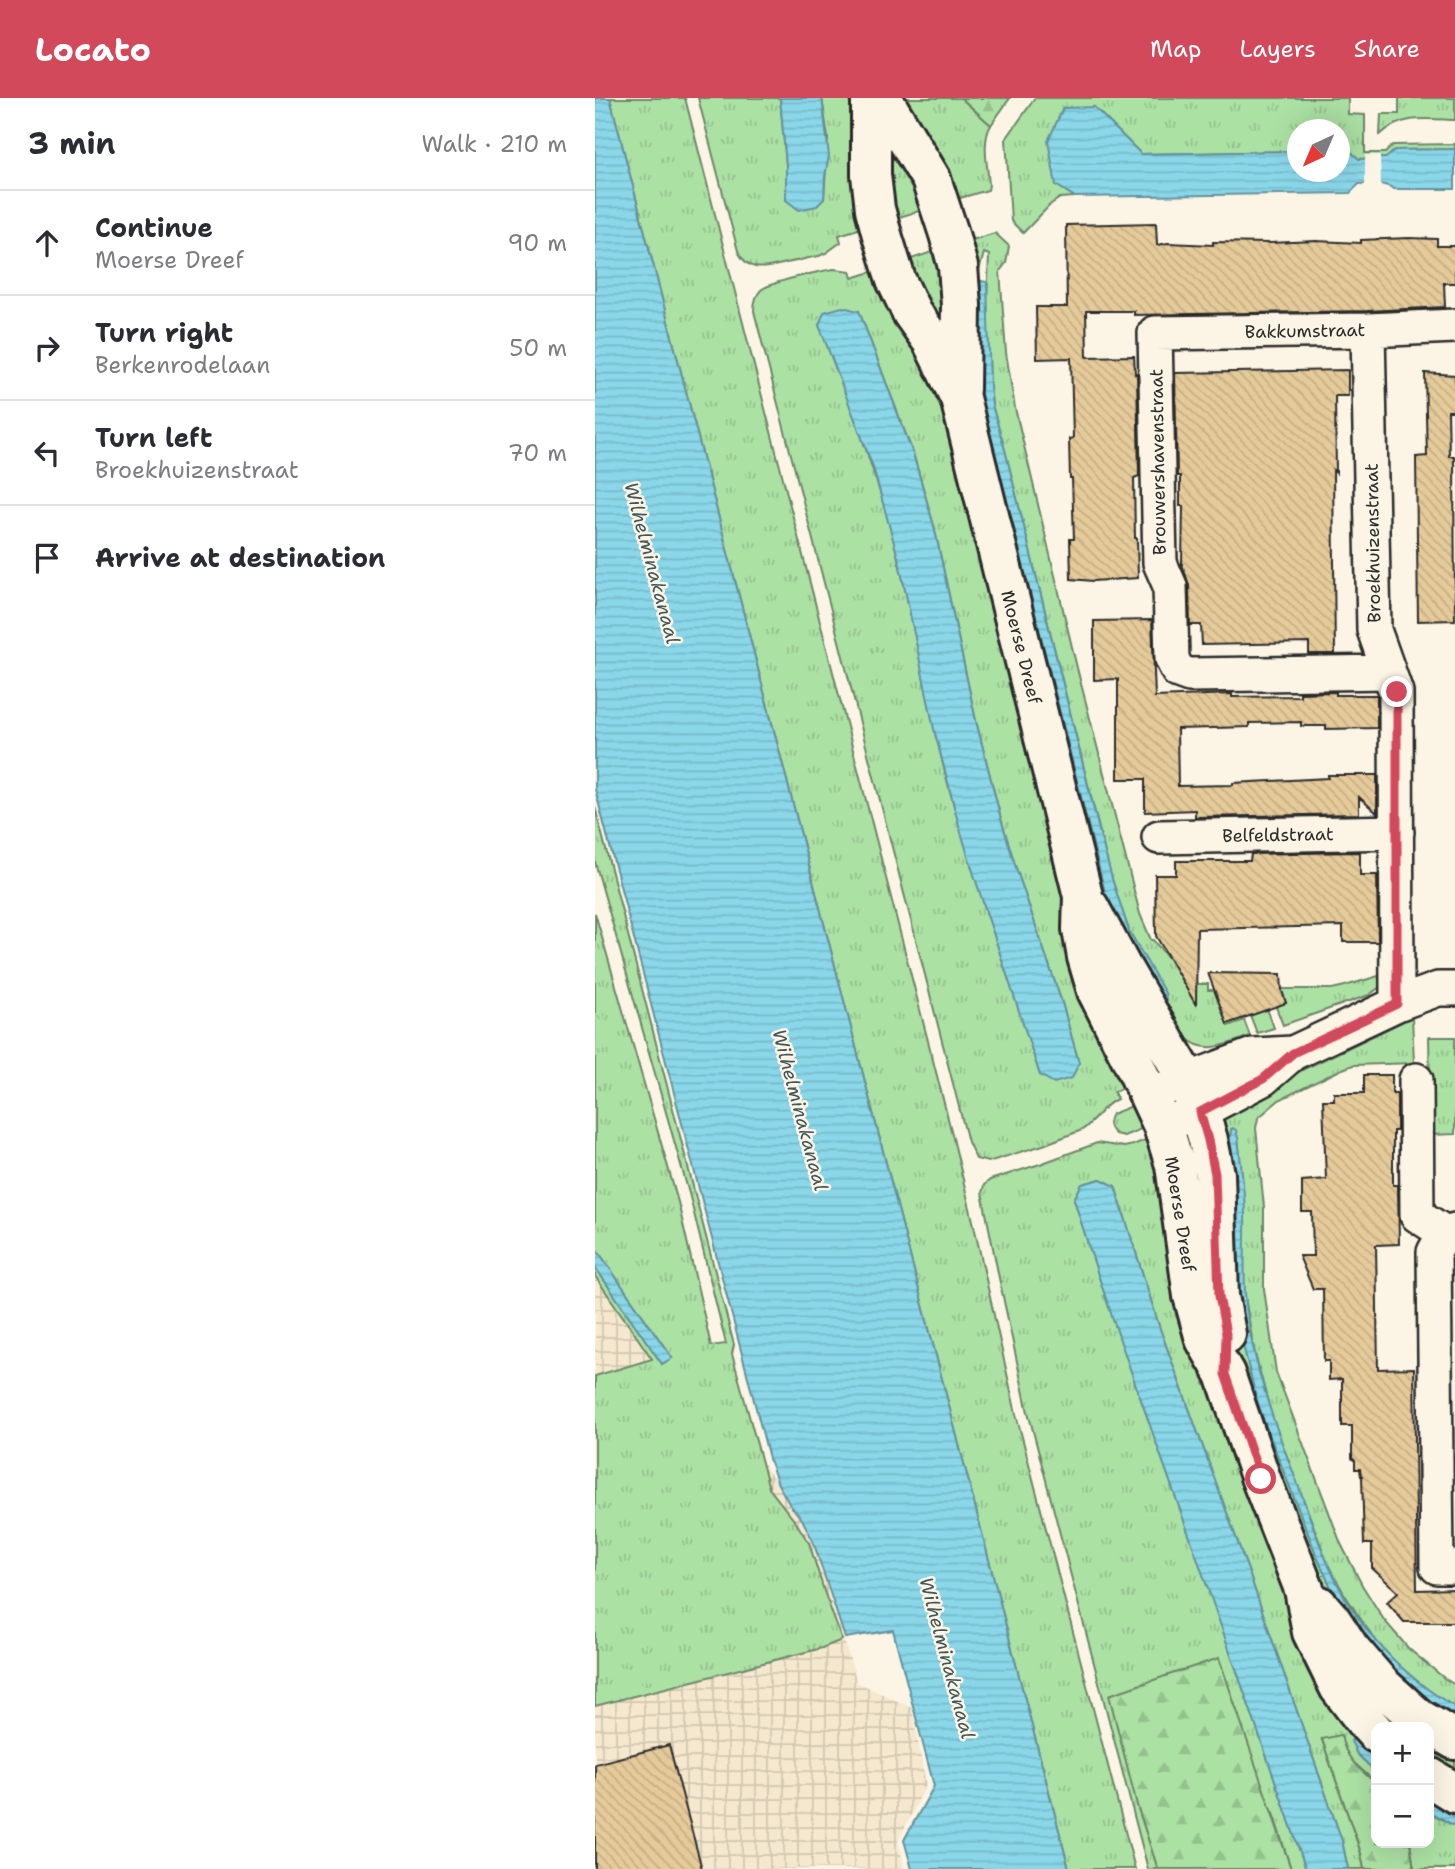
<!DOCTYPE html>
<meta charset="utf-8">
<style>
:root{--surface:#fff;--page:#f7f7f7;--text:#2b2b33;--muted:#7c7c81;--line:#e1e1e2;--accent:#d1495b}
body{margin:0;font-family:"Shantell Sans",sans-serif;background:var(--page);color:var(--text)}
.controls{position:absolute;right:21px;bottom:21px;display:grid;overflow:hidden;border-radius:14px;box-shadow:0 7px 28px #0002}
.controls button{width:63px;height:63px;display:grid;place-items:center;padding:0;border:0;border-bottom:2px solid var(--line);background:var(--surface);color:var(--text);font:35px sans-serif}
.compass{position:absolute;left:692px;top:21px;width:63px;height:63px;border-radius:50%;background:var(--surface);box-shadow:0 7px 28px #0002;rotate:224deg}
.stop{position:absolute;width:21px;height:21px;margin:-16px;border:5px solid #d1495b;border-radius:50%;background:#fff}
.stop.end{background:#d1495b;border-color:#fff;box-shadow:0 2px 7px #0008}
.list{margin:0;padding:0;list-style:none}
h2{display:flex;justify-content:space-between;align-items:center;height:91px;margin:0;padding:0 28px;font-size:30px}
h2 small{font-size:23px;font-weight:400;color:var(--muted)}
.list li{display:grid;grid-template-columns:46px 1fr auto;gap:21px;align-items:center;box-sizing:border-box;height:105px;padding:0 28px;border-top:2px solid var(--line)}
.list b{display:block;font-size:26px;white-space:nowrap}
.list p{margin:0;font-size:23px;white-space:nowrap;color:var(--muted)}
.list em{font-size:23px;font-style:normal;color:var(--muted)}
.icon{flex:none;width:38px;height:38px;fill:none;stroke:currentColor;stroke-width:2;stroke-linecap:round;stroke-linejoin:round}
.map{position:relative;flex:none;width:860px;height:1771px;overflow:hidden}
header{display:flex;align-items:center;gap:42px;box-sizing:border-box;height:98px;padding:0 35px;background:var(--accent);color:#fff}
header strong{font-size:33px}
nav{display:flex;gap:38px;margin-inline-start:auto;font-size:24px}
main{display:flex}
aside{flex:1;background:var(--surface)}
.map>svg:first-child{display:block}
.industrial{fill:url(#industrial-grid)}
.grass{fill:url(#grass-tufts);stroke:#6c8668;stroke-width:2;fill-rule:evenodd}
.forest{fill:url(#forest-firs);stroke:#6c8668;stroke-width:2}
.water{fill:url(#water-rules);stroke:#64929d;stroke-width:2}
.pier{fill:#fcf5e5}
.building{fill:url(#building-back-hatch);stroke:#2b2b2b;stroke-width:2}
.lines{fill:none;stroke-linecap:round;stroke-linejoin:round}
.street-casing{stroke:#2b2b2b;stroke-width:38}
.secondary-casing{stroke:#2b2b2b;stroke-width:44}
.street{stroke:#fcf5e5;stroke-width:33}
.secondary{stroke:#fcf5e5;stroke-width:38}
.route{stroke:#d1495b;stroke-width:9}
.labels{text-anchor:middle;dominant-baseline:central;stroke-width:5;stroke-linejoin:round;paint-order:stroke}
.street-label{font-size:18px;fill:#2b2b2b;stroke:#fcf5e5}
.water-label{font-size:19px;font-style:italic;fill:#43565a;stroke:#fcf5e5}
</style>
<header>
<strong>Locato</strong>
<nav><a>Map</a><a>Layers</a><a>Share</a></nav>
</header>
<main>
<aside>
<h2>3 min<small>Walk · 210 m</small></h2>
<ul class="list">
<li><svg class="icon" aria-label="ahead" viewBox="0 0 24 24"><path d="M12 20V5M6 11l6-6 6 6"/></svg><div><b>Continue</b><p>Moerse Dreef</p></div><em>90 m</em></li>
<li><svg class="icon" aria-label="right" viewBox="0 0 24 24"><path d="M7 20v-9h11M14 6l5 5-5 5"/></svg><div><b>Turn right</b><p>Berkenrodelaan</p></div><em>50 m</em></li>
<li><svg class="icon" aria-label="left" viewBox="0 0 24 24"><path d="M17 20v-9H6M10 6l-5 5 5 5"/></svg><div><b>Turn left</b><p>Broekhuizenstraat</p></div><em>70 m</em></li>
<li><svg class="icon" aria-label="arrive" viewBox="0 0 24 24"><path d="M6 21V4h12l-3 4 3 4H6"/></svg><div><b>Arrive at destination</b></div></li>
</ul>
</aside>
<div class="map">
<svg width="860" height="1771" viewBox="0 0 860 1771">
<defs>
<pattern id="industrial-grid" width="8" height="8" patternUnits="userSpaceOnUse" patternTransform="scale(1.75)"><rect width="8" height="8" fill="#f5e8ce"/><path d="M0 4h8M4 0v8" fill="none" stroke="#d2c7b1"/></pattern>
<pattern id="grass-tufts" width="24" height="20" patternUnits="userSpaceOnUse" patternTransform="scale(1.75)"><rect width="24" height="20" fill="#ace1a4"/><path d="M3 7l-1-3M5 7V3M7 7l1-3M15 17l-1-3M17 17v-4M19 17l1-3" fill="none" stroke="#94c18d"/></pattern>
<pattern id="forest-firs" width="22" height="20" patternUnits="userSpaceOnUse" patternTransform="scale(1.75)"><rect width="22" height="20" fill="#ace1a4"/><path d="M5 1l3.5 6h-7zM16 11l3.5 6h-7z" fill="#94c18d"/></pattern>
<pattern id="water-rules" width="6" height="5" patternUnits="userSpaceOnUse" patternTransform="scale(1.75)"><rect width="6" height="5" fill="#8ad7e9"/><path d="M0 2.5h6" fill="none" stroke="#77b9c8"/></pattern>
<pattern id="building-back-hatch" width="6" height="6" patternUnits="userSpaceOnUse" patternTransform="scale(1.75)"><rect width="6" height="6" fill="#e5ca9a"/><path d="M-1 5l2 2M0 0l6 6M5-1l2 2" fill="none" stroke="#c5ae85"/></pattern>
</defs>
<rect width="100%" height="100%" fill="#fcf5e5"/>
<filter id="ink" filterUnits="userSpaceOnUse"><feTurbulence type="fractalNoise" baseFrequency=".0143" numOctaves="2"/><feDisplacementMap in="SourceGraphic" scale="14" xChannelSelector="R" yChannelSelector="G"/><feConvolveMatrix kernelMatrix="1 2 1 2 8 2 1 2 1" color-interpolation-filters="sRGB"/></filter>
<g filter="url(#ink)">
<path class="industrial" d="M 0,1106 L 80,1251 L 212,1424 L 262,1584 L 317,1610 L 331,1687 L 303,1743 L 310,1771 L 0,1771 Z"/>
<path class="grass" d="M 15,0 L 90,0 L 358,1040 L 378,1123 L 421,1316 L 540,1771 L 474,1771 Z
M 103,0 L 185,0 L 191,67 L 191,102 L 229,101 L 233,40 L 227,0 L 266,0 L 273,128 L 244,137 L 246,144 L 231,155 L 224,158 C 213,160 202,163 191,165 C 171,170 154,176 143,153 Z
M 299,0 L 366,0 L 396,27 C 386,44 393,69 394,87 L 393,92 L 358,102 Z
M 440,0 L 753,0 L 753,16 L 770,17 L 770,55 L 790,55 L 798,47 L 860,46 L 860,51 L 801,52 L 792,60 L 763,61 L 754,52 L 745,53 L 744,32 L 702,32 L 702,53 L 546,56 L 499,9 L 461,87 L 480,99 L 465,100 L 456,106 L 428,135 L 416,123 L 411,41 Z
M 804,0 L 860,0 L 860,22 C 833,21 806,16 785,37 L 786,16 L 804,16 Z
M 303,49 L 334,110 L 298,121 L 291,52 Z
M 400,135 L 414,148 L 411,165 L 405,173 L 411,255 L 420,310 L 482,570 L 545,816 L 556,842 L 558,842 L 576,863 L 601,888 L 602,886 L 613,886 L 613,892 L 619,892 L 633,928 L 649,922 L 655,938 C 633,946 610,958 590,939 L 513,824 L 377,287 L 370,144 ZM 389,155 L 394,157 L 392,205 L 395,289 L 397,307 L 410,352 L 515,775 L 534,833 L 571,898 L 515,808 L 510,794 L 387,304 L 384,280 L 383,177 Z
M 346,151 L 352,222 L 339,223 L 310,163 Z
M 239,171 L 255,173 L 257,180 L 286,171 L 342,274 L 474,804 L 468,805 L 468,808 L 514,960 L 530,989 L 519,994 L 522,1001 C 506,1008 501,1023 487,1032 L 448,1047 L 393,1064 L 381,1061 L 373,1044 L 159,213 C 159,205 160,198 166,192 C 175,184 226,173 239,171 ZM 264,213 L 318,355 L 339,428 L 381,623 L 406,721 L 421,770 L 467,905 L 484,965 L 445,977 C 414,878 378,782 352,682 C 333,610 321,537 304,464 C 285,383 255,305 224,227 Z
M 0,709 L 139,1247 L 137,1256 L 174,1390 L 202,1426 L 214,1445 L 230,1496 L 247,1542 L 227,1550 L 0,1608 L 0,1278 L 57,1261 L 0,1178 L 0,1169 L 67,1266 L 77,1260 L 0,1149 L 0,815 L 83,1104 L 116,1248 L 131,1246 L 95,1099 L 0,764 Z
M 787,877 L 785,889 L 774,897 L 688,927 L 681,909 L 691,905 L 688,895 L 669,902 L 679,930 L 662,935 L 646,894 L 675,891 L 737,891 L 750,888 Z
M 817,919 L 819,965 L 758,967 L 745,972 L 684,1002 L 663,1020 L 661,1030 L 669,1109 L 669,1191 L 681,1274 L 746,1446 L 767,1487 L 789,1522 L 814,1551 L 849,1580 L 860,1587 L 860,1609 L 838,1596 L 815,1577 L 800,1564 L 783,1545 L 769,1526 L 750,1497 L 734,1469 L 728,1453 L 677,1319 L 659,1252 L 649,1193 L 649,1103 L 643,1040 L 636,1032 L 635,1064 L 654,1273 L 669,1323 L 723,1461 L 744,1506 L 835,1605 L 860,1619 L 860,1629 L 849,1622 L 742,1515 L 721,1476 L 641,1258 L 637,1233 L 627,1020 L 647,1001 Z
M 834,939 L 860,939 L 860,1036 L 836,1037 Z
M 547,1004 L 556,1027 L 529,1038 L 520,1036 C 513,1030 512,1024 517,1016 Z
M 560,1038 L 615,1282 L 609,1285 L 610,1287 L 616,1285 L 781,1648 L 781,1662 L 761,1641 L 762,1656 L 781,1674 L 781,1685 L 756,1662 L 748,1650 L 727,1642 L 766,1755 L 769,1771 L 753,1771 L 747,1743 L 655,1478 L 565,1231 L 520,1088 L 505,1081 L 487,1086 L 479,1101 C 515,1217 556,1331 598,1446 C 636,1554 674,1662 711,1771 L 696,1771 L 676,1709 L 542,1707 L 563,1771 L 553,1771 L 432,1310 L 404,1180 L 387,1095 L 389,1087 L 395,1082 L 445,1066 L 502,1045 L 529,1049 L 538,1047 Z
M 834,1640 L 860,1655 L 860,1681 L 834,1664 Z
M 834,1714 L 860,1728 L 860,1771 L 819,1771 L 815,1745 L 834,1745 Z"/>
<path class="forest" d="M 366,0 L 415,0 L 396,27 Z
M 624,1560 L 696,1771 L 563,1771 L 542,1707 L 514,1597 Z
M 746,1637 C 750,1660 764,1671 781,1685 L 781,1745 L 815,1745 L 819,1771 L 769,1771 L 766,1755 L 727,1641 Z"/>
<path class="water" d="M 0,0 L 15,0 L 474,1771 L 317,1771 L 309,1742 L 339,1688 L 298,1532 L 250,1540 L 218,1443 L 207,1421 L 195,1407 L 183,1386 L 175,1364 L 0,691 Z
M 185,0 L 227,0 L 234,58 L 230,78 L 229,101 L 222,108 L 204,112 L 191,102 L 191,67 Z
M 499,9 L 546,56 L 702,53 L 702,74 L 744,74 L 745,53 L 754,52 L 764,61 L 791,60 L 800,52 L 860,51 L 860,91 L 799,91 C 789,84 777,86 764,86 L 755,95 L 480,99 L 461,87 L 453,43 L 468,10 Z
M 386,183 L 392,184 L 395,289 L 397,307 L 410,352 L 506,740 L 518,784 L 534,833 L 570,895 L 571,901 L 569,903 L 566,902 L 515,808 L 510,794 L 387,304 L 384,280 L 382,197 Z
M 247,209 L 264,213 L 318,356 L 339,428 L 381,623 L 406,721 L 421,770 L 467,905 L 484,965 L 477,980 L 459,985 L 445,977 L 380,780 L 365,731 L 339,631 L 304,463 L 278,369 L 224,227 L 229,214 Z
M 638,1030 L 641,1032 L 643,1040 C 646,1065 649,1089 650,1114 C 651,1148 647,1182 652,1215 C 660,1272 679,1326 700,1379 C 711,1408 721,1439 734,1468 C 760,1527 805,1577 860,1609 L 860,1619 L 835,1605 L 816,1591 L 786,1560 L 740,1498 L 723,1461 L 669,1323 L 661,1299 L 646,1239 L 643,1221 L 634,1051 L 636,1032 Z
M 506,1081 L 520,1088 L 565,1231 L 655,1478 L 747,1743 L 753,1771 L 711,1771 C 674,1664 637,1557 599,1451 C 558,1335 515,1219 479,1101 L 487,1086 Z
M 0,1149 L 77,1260 L 67,1266 L 0,1169 Z
M 759,1640 L 781,1662 L 781,1674 L 762,1656 L 756,1643 Z
M 834,1703 L 860,1719 L 860,1728 L 834,1714 Z"/>
<path class="pier" d="M 770,57 L 785,57 L 786,89 L 770,90 Z"/>
<path class="building" d="M 561,125 L 562,147 L 573,145 L 618,147 L 618,144 L 675,145 L 721,143 L 766,145 L 766,142 L 814,140 L 842,141 L 842,148 L 860,148 L 860,185 L 849,185 L 850,209 L 772,213 L 539,217 L 539,213 L 491,213 L 492,259 L 539,258 L 540,276 L 542,275 L 544,378 L 539,380 L 540,440 L 542,440 L 543,480 L 498,483 L 476,481 L 475,441 L 479,441 L 477,381 L 475,381 L 474,341 L 478,340 L 476,260 L 442,261 L 441,209 L 472,209 L 471,127 Z
M 753,272 L 753,298 L 740,298 L 741,375 L 738,372 L 740,556 L 714,556 L 714,545 L 607,547 L 606,527 L 595,527 L 594,487 L 587,466 L 588,408 L 585,408 L 585,378 L 582,378 L 580,275 Z
M 830,275 L 860,277 L 860,313 L 853,313 L 854,358 L 859,358 L 860,522 L 823,523 L 821,359 L 832,358 Z
M 557,522 L 560,599 L 637,596 L 637,599 L 705,598 L 705,595 L 741,594 L 741,597 L 782,597 L 782,630 L 731,631 L 731,628 L 706,628 L 706,624 L 654,625 L 654,629 L 582,631 L 583,688 L 638,687 L 638,685 L 733,680 L 733,677 L 782,677 L 782,715 L 764,699 L 764,716 L 600,719 L 600,712 L 550,714 L 550,681 L 523,681 L 523,581 L 499,582 L 499,523 Z
M 765,754 L 765,777 L 782,777 L 783,844 L 748,844 L 748,828 L 602,831 L 601,907 L 561,838 L 560,777 L 581,777 L 581,763 L 655,763 L 656,756 Z
M 613,875 L 686,876 L 687,893 L 691,905 L 632,926 Z
M 769,977 L 797,977 L 797,995 L 802,995 L 802,1033 L 798,1033 L 798,1087 L 803,1087 L 804,1146 L 781,1147 L 783,1271 L 819,1270 L 822,1492 L 860,1491 L 860,1524 L 809,1524 L 792,1504 L 803,1494 L 777,1470 L 777,1446 L 769,1446 L 767,1378 L 766,1378 L 765,1371 L 760,1371 L 760,1363 L 757,1360 L 757,1328 L 747,1328 L 747,1281 L 734,1282 L 734,1263 L 729,1263 L 728,1191 L 718,1191 L 704,1158 L 718,1158 L 717,1114 L 707,1114 L 707,1083 L 731,1081 L 728,1002 L 739,1002 L 739,995 L 769,995 Z
M 74,1647 L 107,1771 L 0,1771 L 0,1666 Z"/>
<g class="lines">
<defs>
<path id="street" d="M 773,232 L 779,532 L 801,594 L 802,906
M 794,574 L 594,577 L 583,573 L 577,561 L 575,488 L 565,465 L 560,235 L 773,232 L 860,228
M 564,739 L 802,734
M 821,982 L 822,1117 L 850,1135
M 566,992 L 658,957 L 698,955
M 580,1023 L 605,1014 L 668,981 L 698,955 L 802,906 L 843,891 L 860,891
M 860,1132 L 850,1135 L 839,1154 L 842,1469 L 860,1469"/>
<path id="secondary" d="M 276,0 L 276,77 L 280,111 L 287,137 L 301,182 L 317,215 L 337,243 L 365,300 L 488,798 L 487,831 L 492,859 L 502,893 L 541,970 L 568,1028 L 580,1067 L 598,1198 L 610,1241 L 630,1276 L 666,1381 L 709,1491 L 717,1534 L 744,1589 L 770,1623 L 781,1635
M 287,0 L 336,81 L 354,136 L 363,169 L 366,207 L 365,291
M 494,809 L 527,870 L 587,973 L 605,1014 L 613,1042 L 620,1076 L 624,1198 L 631,1236
M 723,1507 L 736,1522 L 755,1551 L 786,1587 L 823,1620 L 860,1642
M 834,1679 L 860,1695"/>
</defs>
<use href="#street" class="street-casing"/>
<use href="#secondary" class="secondary-casing"/>
<use href="#street" class="street"/>
<use href="#secondary" class="secondary"/>
</g>
</g>
<g class="lines" filter="url(#ink)">
<path class="route" d="M 666,1381 L 630,1276 L 631,1236 L 624,1198 L 620,1076 L 613,1042 L 605,1014 L 668,981 L 698,955 L 802,906 L 802,594"/>
</g>
<g class="labels">
<g class="street-label">
<text transform="translate(710 233) rotate(-1)">Bakkumstraat</text>
<text transform="translate(563 364) rotate(-91)">Brouwershavenstraat</text>
<text transform="translate(778 445) rotate(-91)">Broekhuizenstraat</text>
<text transform="translate(426 549) rotate(76)">Moerse Dreef</text>
<text transform="translate(683 737) rotate(-1)">Belfeldstraat</text>
<text transform="translate(585 1116) rotate(81)">Moerse Dreef</text>
</g>
<g class="water-label">
<text transform="translate(57 465) rotate(75)">Wilhelminakanaal</text>
<text transform="translate(205 1012) rotate(75)">Wilhelminakanaal</text>
<text transform="translate(352 1560) rotate(75)">Wilhelminakanaal</text>
</g>
</g>
</svg>
<div class="controls">
<button>+</button>
<button>−</button>
</div>
<svg class="compass" viewBox="-18 -18 36 36"><path d="M0-13l5 13h-10z" fill="#e53935"/><path d="M0 13l5-13h-10z" fill="#7c7c81"/></svg>
<div class="stop" style="left:666px;top:1381px"></div>
<div class="stop end" style="left:802px;top:594px"></div>
</div>
</main>
